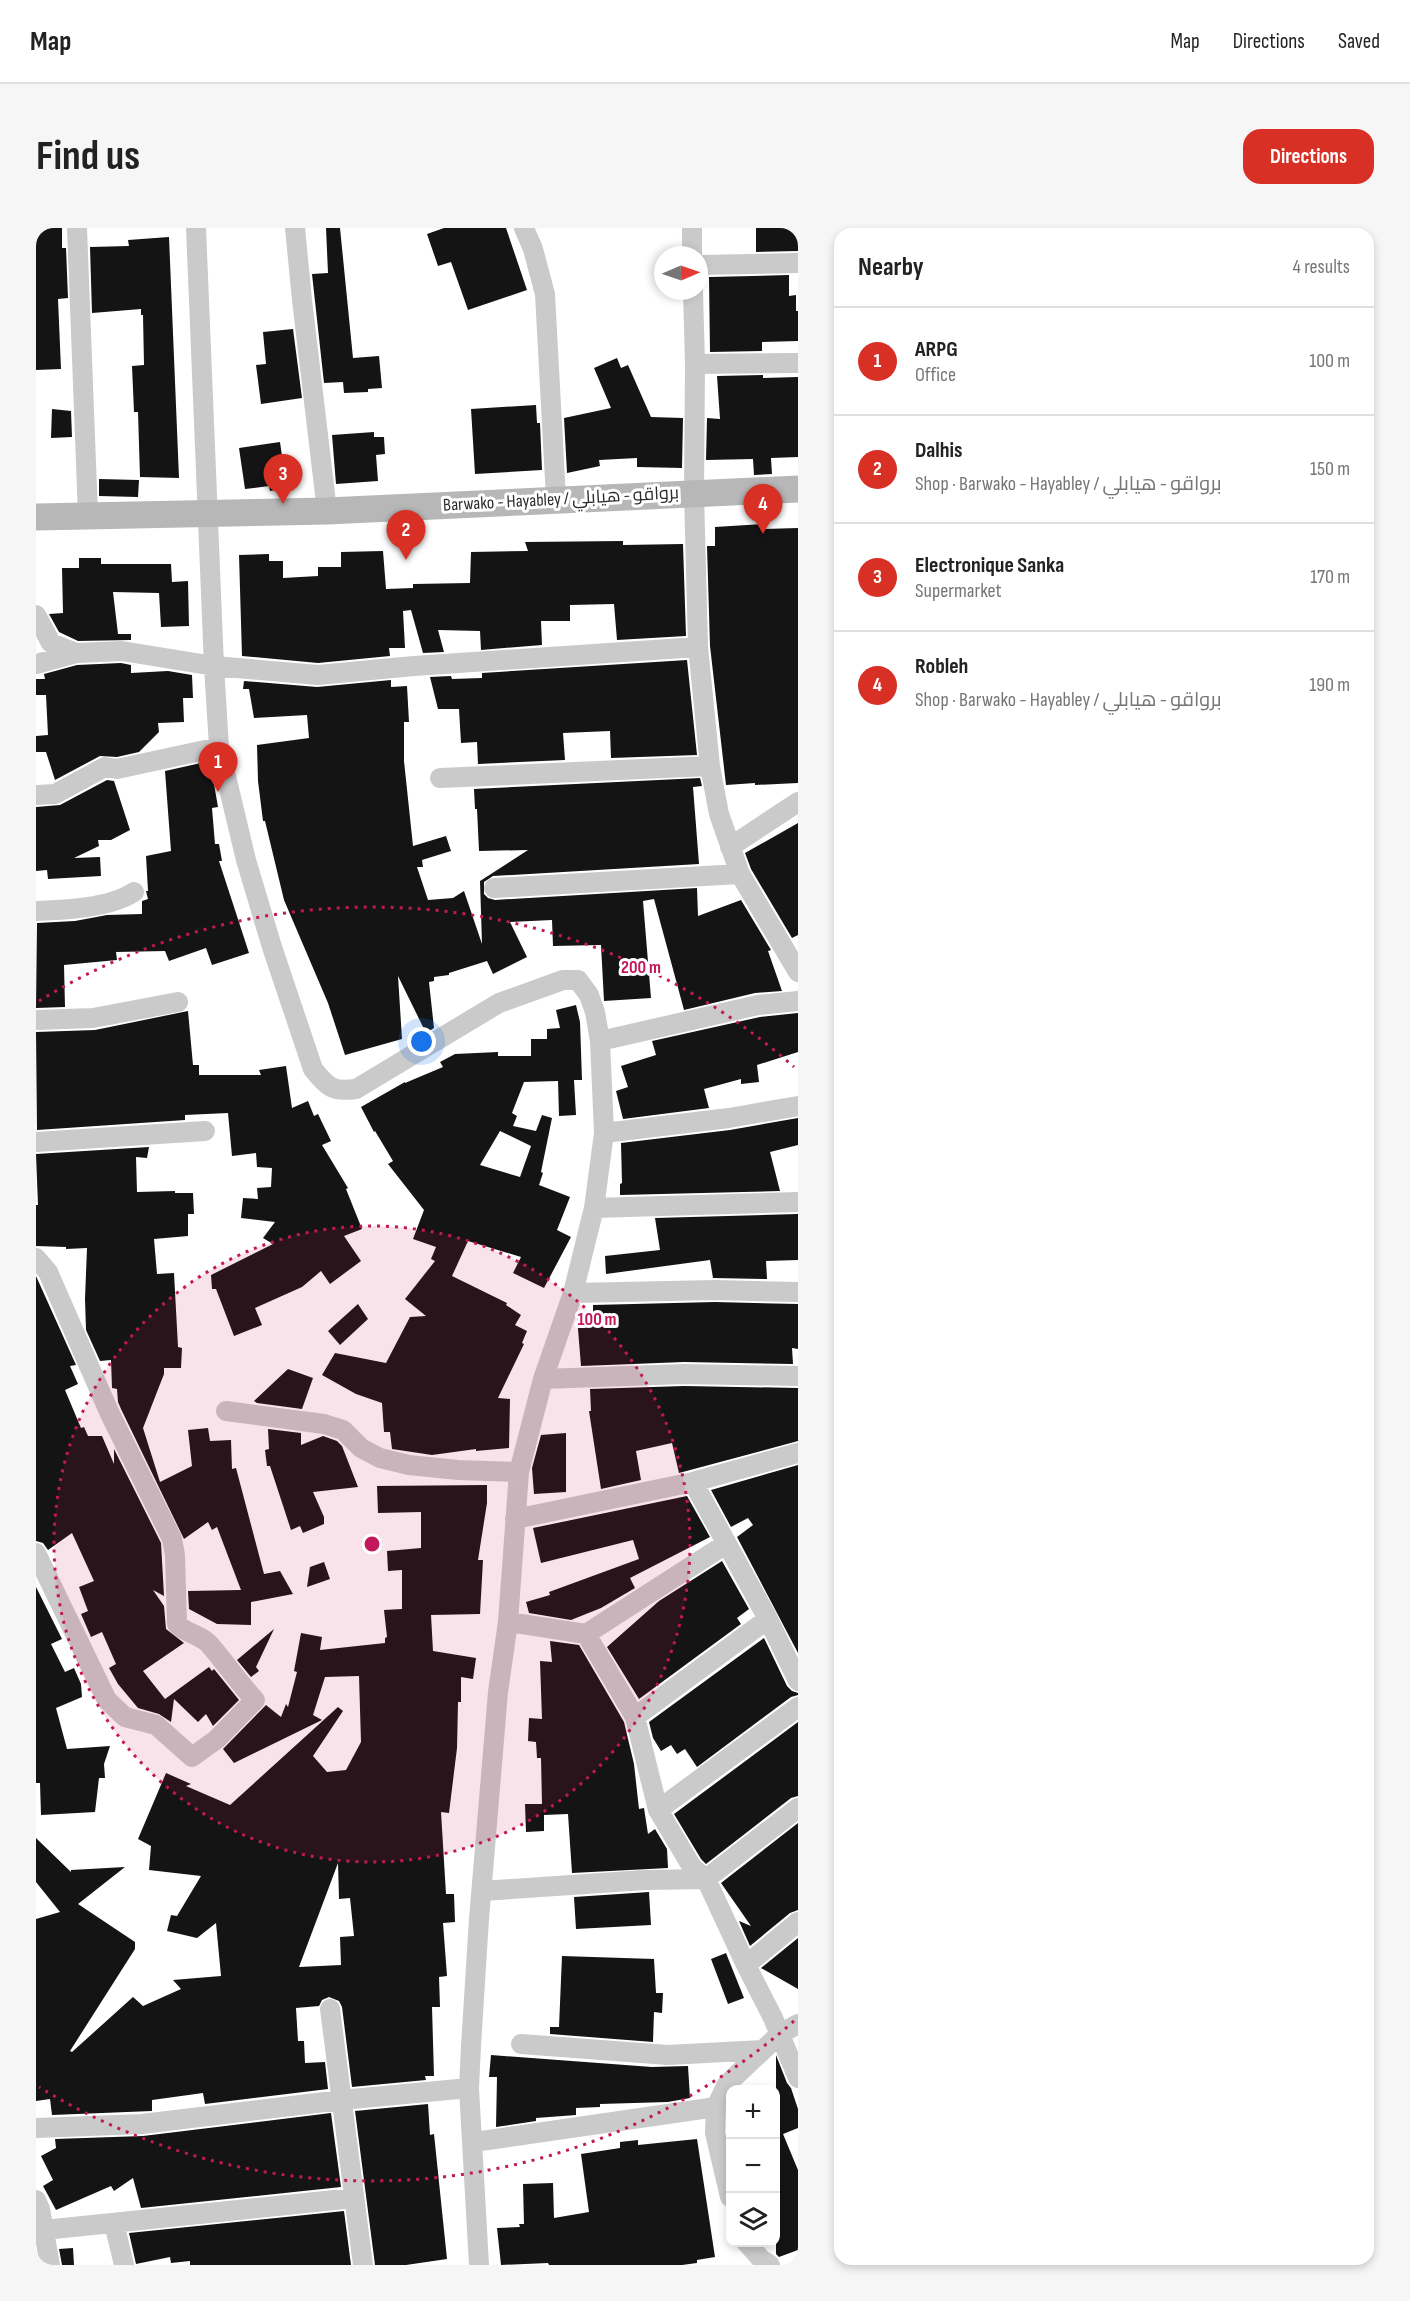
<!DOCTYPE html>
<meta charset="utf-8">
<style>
:root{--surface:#fff;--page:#f6f6f6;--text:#222;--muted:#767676;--line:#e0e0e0;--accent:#d93025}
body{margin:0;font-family:"Sofia Sans Condensed",Cairo,sans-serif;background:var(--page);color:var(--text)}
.controls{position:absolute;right:18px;bottom:18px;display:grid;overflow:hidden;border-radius:12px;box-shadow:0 3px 9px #0003}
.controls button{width:54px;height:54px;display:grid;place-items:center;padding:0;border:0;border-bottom:2px solid var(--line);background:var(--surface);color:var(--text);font:30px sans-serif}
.compass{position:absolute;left:618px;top:18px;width:54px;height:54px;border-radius:50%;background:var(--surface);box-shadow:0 3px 9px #0003;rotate:88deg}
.you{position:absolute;left:386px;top:814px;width:21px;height:21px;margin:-15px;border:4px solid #fff;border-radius:50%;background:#1a73e8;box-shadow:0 0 0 9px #1a73e833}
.badge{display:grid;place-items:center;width:39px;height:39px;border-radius:50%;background:var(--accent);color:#fff;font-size:20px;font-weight:700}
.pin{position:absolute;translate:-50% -50px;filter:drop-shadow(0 2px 3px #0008)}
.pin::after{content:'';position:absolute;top:32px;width:21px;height:18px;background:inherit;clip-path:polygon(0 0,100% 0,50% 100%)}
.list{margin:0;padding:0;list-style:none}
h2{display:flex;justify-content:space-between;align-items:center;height:78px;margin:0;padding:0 24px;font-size:26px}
h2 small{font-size:20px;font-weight:400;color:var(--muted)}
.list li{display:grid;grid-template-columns:39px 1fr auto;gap:18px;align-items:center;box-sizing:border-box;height:108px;padding:0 24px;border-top:2px solid var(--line)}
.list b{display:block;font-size:22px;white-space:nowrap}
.list p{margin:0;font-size:20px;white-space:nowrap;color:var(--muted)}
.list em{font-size:20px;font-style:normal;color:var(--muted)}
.icon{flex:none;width:33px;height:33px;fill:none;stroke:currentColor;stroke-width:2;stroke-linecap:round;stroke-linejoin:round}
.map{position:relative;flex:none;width:762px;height:2037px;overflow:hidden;border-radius:18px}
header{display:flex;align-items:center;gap:36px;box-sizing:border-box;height:84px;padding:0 30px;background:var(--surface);border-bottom:2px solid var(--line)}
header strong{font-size:28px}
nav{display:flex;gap:33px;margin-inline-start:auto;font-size:21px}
.intro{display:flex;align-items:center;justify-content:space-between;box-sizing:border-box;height:144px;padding:0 36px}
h1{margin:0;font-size:42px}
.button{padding:15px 27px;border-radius:18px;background:var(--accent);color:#fff;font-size:21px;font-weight:700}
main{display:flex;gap:36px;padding:0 36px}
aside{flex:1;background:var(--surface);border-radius:18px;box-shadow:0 3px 9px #0003}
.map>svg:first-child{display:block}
.building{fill:#141414;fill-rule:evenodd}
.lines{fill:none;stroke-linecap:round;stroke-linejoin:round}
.street{stroke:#cacaca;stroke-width:20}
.secondary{stroke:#b7b7b7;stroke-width:27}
.ring{fill:none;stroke:#c2185b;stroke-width:3;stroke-dasharray:3 6}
.labels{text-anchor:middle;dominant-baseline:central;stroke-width:6;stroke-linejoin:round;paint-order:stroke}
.street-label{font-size:18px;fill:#2d2d2d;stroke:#fff}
.centre{fill:#c2185b;stroke:#fff;stroke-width:3}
.ring-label{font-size:18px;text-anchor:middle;font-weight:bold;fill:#c2185b;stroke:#fff;stroke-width:6;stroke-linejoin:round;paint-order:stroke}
</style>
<header>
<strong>Map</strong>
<nav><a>Map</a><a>Directions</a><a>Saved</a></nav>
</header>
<div class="intro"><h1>Find us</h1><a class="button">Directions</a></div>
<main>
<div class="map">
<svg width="762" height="2037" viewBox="0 0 762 2037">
<rect width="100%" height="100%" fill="#fff"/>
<path class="building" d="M 0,0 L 26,0 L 26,20 L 30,20 L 32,70 L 22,71 L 25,141 L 0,142 Z
M 290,0 L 304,0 L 317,130 L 343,128 L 346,160 L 332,161 L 332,164 L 308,165 L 307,154 L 288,155 L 276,46 L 292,45 Z
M 408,0 L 470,0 L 491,62 L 432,82 L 415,34 L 402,38 L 391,6 Z
M 720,0 L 762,0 L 762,23 L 720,24 Z
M 133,9 L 143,250 L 104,249 L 102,184 L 98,184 L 96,138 L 108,137 L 107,87 L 105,87 L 105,81 L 56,85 L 54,19 L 93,18 L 92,12 Z
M 753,47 L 753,68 L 760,67 L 760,83 L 762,83 L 762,113 L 726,114 L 726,123 L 674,124 L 673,49 Z
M 257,101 L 266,170 L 225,176 L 220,137 L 230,136 L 227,104 Z
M 581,130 L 585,140 L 592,137 L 615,189 L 647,190 L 646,240 L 601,239 L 601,230 L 563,232 L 564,238 L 531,245 L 528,190 L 575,180 L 558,140 Z
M 727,147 L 727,150 L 762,149 L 762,229 L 735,230 L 736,246 L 718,247 L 717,231 L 670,232 L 671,190 L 684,191 L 681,148 Z
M 500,177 L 501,195 L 504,195 L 506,242 L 439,246 L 435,181 Z
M 16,181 L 35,183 L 36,209 L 15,210 Z
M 338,204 L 338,209 L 348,209 L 349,226 L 340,227 L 342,253 L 300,256 L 296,207 Z
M 244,214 L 246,228 L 252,227 L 255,259 L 234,263 L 233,258 L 209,261 L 203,220 Z
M 63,251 L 103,252 L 102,269 L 63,268 Z
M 727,296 L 728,301 L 762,300 L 762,555 L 719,557 L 719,555 L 690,557 L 674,418 L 671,318 L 679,318 L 679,299 Z
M 587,313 L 587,317 L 647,316 L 650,408 L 581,412 L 578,376 L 534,377 L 534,393 L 505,393 L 506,417 L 445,422 L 444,403 L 402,402 L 408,424 L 387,425 L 375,382 L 367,383 L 369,420 L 353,420 L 354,428 L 282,435 L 206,428 L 203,327 L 233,326 L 233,333 L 247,333 L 247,350 L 282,348 L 282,339 L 305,339 L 305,324 L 347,323 L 350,361 L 377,360 L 377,356 L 434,355 L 435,324 L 492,323 L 489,314 Z
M 43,330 L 65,330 L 65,336 L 135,336 L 136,354 L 152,353 L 153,398 L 125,399 L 123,365 L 77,364 L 82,406 L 95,406 L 95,412 L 42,413 L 23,404 L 13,386 L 27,385 L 26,340 L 43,340 Z
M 651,432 L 661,527 L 575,530 L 574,503 L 527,505 L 529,532 L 442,536 L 441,514 L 425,515 L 423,481 L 402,481 L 394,449 L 415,448 L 416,451 L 446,450 L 446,445 Z
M 85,435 L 95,437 L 95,445 L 132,443 L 156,447 L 157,470 L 147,470 L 148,494 L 122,495 L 123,504 L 103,524 L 81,529 L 64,528 L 19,552 L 10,524 L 0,524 L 0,508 L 12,507 L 10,467 L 0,467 L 0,451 L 9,451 L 8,446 L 41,437 Z
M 355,452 L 355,459 L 371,458 L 373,494 L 368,494 L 368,533 L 377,618 L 410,608 L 415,623 L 386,632 L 387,639 L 381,639 L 392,672 L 417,670 L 428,663 L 446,716 L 444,653 L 492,622 L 443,623 L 441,581 L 439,581 L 438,561 L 664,550 L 666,558 L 657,559 L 663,636 L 457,648 L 448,654 L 448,666 L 452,670 L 459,672 L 661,660 L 662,688 L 705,672 L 735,722 L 732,723 L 746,763 L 719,765 L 648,782 L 618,671 L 607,673 L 615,770 L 568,773 L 565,717 L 517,718 L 516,692 L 474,694 L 491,729 L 457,746 L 451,733 L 413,745 L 413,747 L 398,749 L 398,753 L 393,754 L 398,800 L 390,805 L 362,748 L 366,811 L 309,827 L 292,775 L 248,672 L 229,593 L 227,593 L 222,553 L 221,517 L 273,510 L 271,487 L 218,490 L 213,461 L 207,461 L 208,453 L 281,459 Z
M 174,533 L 182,579 L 176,580 L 179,616 L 183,616 L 186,633 L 183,633 L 213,725 L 176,737 L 170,720 L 133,733 L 129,723 L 80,724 L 81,732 L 28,737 L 29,779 L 0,780 L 1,695 L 39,693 L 71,687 L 106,686 L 106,673 L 112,671 L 110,663 L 112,663 L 110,628 L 135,623 L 129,543 Z
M 71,552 L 78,553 L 94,602 L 75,612 L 62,612 L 63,618 L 38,630 L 64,629 L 65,648 L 12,651 L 11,642 L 0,643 L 0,579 L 24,577 Z
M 762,595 L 762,707 L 756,710 L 715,641 L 709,625 Z
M 540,777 L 544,794 L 546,852 L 538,852 L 540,887 L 523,888 L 522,853 L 488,854 L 476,885 L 481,888 L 477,898 L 500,903 L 506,887 L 516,890 L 505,944 L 507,945 L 503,957 L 534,969 L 521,1002 L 535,1009 L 508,1060 L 477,1045 L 485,1029 L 432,1013 L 416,1048 L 471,1075 L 470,1077 L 485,1087 L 479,1097 L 491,1103 L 486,1115 L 488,1116 L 462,1170 L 474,1171 L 473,1220 L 440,1223 L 440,1221 L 396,1227 L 356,1221 L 354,1204 L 348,1204 L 346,1175 L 320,1166 L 286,1147 L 299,1125 L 350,1135 L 374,1089 L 390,1088 L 369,1071 L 399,1033 L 395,1031 L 400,1019 L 377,1011 L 388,982 L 352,936 L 357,933 L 339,903 L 338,904 L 325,879 L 369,854 L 369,855 L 407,839 L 404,834 L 419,826 L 462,824 L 462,828 L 495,828 L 495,811 L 511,811 L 511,801 L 524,800 L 520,782 ZM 464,903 L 495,918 L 484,949 L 444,937 Z
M 152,783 L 157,837 L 163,837 L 163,847 L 225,847 L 223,842 L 250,838 L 256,880 L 272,873 L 278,888 L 282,886 L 295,913 L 286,917 L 312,960 L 310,961 L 326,1001 L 308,1008 L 325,1033 L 294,1056 L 285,1043 L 266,1059 L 219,1080 L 226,1097 L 198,1108 L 180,1061 L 176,1061 L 175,1047 L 237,1016 L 227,1010 L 239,994 L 205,990 L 207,970 L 222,971 L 221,960 L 235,959 L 236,940 L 221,939 L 220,925 L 196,928 L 192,885 L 149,887 L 149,892 L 1,902 L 0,804 L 59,802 Z
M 762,785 L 762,824 L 721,837 L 723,854 L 705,856 L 705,851 L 668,861 L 673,880 L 587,891 L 580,863 L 592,859 L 585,838 L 620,827 L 616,813 L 724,789 Z
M 762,890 L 762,917 L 734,924 L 744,963 L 584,967 L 584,956 L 586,955 L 585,915 L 694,902 Z
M 113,919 L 111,930 L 100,929 L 101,964 L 139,963 L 139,965 L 157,965 L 158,986 L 152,986 L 152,1008 L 118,1011 L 121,1046 L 138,1045 L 142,1119 L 146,1120 L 145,1140 L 128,1140 L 128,1146 L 107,1200 L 124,1254 L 156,1238 L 152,1202 L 172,1200 L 174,1213 L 195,1212 L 196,1241 L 200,1240 L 228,1346 L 244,1343 L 257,1366 L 215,1374 L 215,1397 L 181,1396 L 153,1381 L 152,1363 L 205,1362 L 181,1299 L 176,1302 L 172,1294 L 148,1311 L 85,1181 L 82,1174 L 81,1161 L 76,1160 L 75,1132 L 64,1133 L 50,1102 L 49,1071 L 51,1020 L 30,1021 L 30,1019 L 0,1018 L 0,977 L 2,977 L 0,926 Z
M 762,986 L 762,1032 L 730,1033 L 731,1051 L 677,1050 L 674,1032 L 570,1046 L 569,1028 L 624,1022 L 619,990 Z
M 0,1048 L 40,1137 L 34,1138 L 42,1156 L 29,1162 L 45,1200 L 48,1199 L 52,1208 L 66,1208 L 78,1236 L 78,1221 L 125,1315 L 128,1368 L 117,1362 L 128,1378 L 130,1401 L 148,1415 L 107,1443 L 129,1471 L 173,1439 L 176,1443 L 178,1441 L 203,1472 L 177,1498 L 170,1486 L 162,1494 L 138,1471 L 135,1494 L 123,1486 L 102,1480 L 82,1456 L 73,1440 L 80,1436 L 66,1404 L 55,1409 L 45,1386 L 52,1383 L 43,1359 L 58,1353 L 36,1305 L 12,1322 L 7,1315 L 0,1313 Z
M 679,1074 L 762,1076 L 762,1121 L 756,1120 L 757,1136 L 648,1134 L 545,1138 L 541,1089 L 543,1085 L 557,1084 L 557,1077 Z
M 322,1076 L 332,1091 L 304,1117 L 292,1103 Z
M 252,1141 L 277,1150 L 266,1181 L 221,1175 L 218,1173 Z
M 648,1158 L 762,1160 L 762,1213 L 643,1245 L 636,1215 L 600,1223 L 605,1252 L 565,1261 L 553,1183 L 555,1183 L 554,1161 Z
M 232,1201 L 265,1205 L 265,1217 L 287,1208 L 301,1213 L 306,1218 L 322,1259 L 277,1264 L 288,1289 L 288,1296 L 267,1305 L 264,1298 L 255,1302 L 234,1238 L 231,1238 L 229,1222 L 233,1221 Z
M 530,1205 L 530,1264 L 498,1266 L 496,1240 L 505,1207 Z
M 762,1237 L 762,1425 L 701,1309 L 717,1297 L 712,1290 L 695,1299 L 675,1262 Z
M 451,1257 L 451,1275 L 442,1332 L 447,1332 L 444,1386 L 395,1387 L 397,1423 L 440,1430 L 437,1451 L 425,1449 L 425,1474 L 422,1474 L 421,1520 L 413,1585 L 405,1584 L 410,1666 L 418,1666 L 419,1694 L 407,1695 L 411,1748 L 403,1749 L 404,1779 L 396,1779 L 398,1848 L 389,1848 L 390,1852 L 316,1859 L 306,1779 L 303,1773 L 293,1769 L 286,1772 L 283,1778 L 260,1780 L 262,1813 L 268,1813 L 269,1835 L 289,1834 L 292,1861 L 169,1876 L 167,1865 L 116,1872 L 116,1883 L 16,1887 L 14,1871 L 0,1873 L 0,1691 L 24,1684 L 0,1654 L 0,1610 L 35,1644 L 35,1642 L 89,1639 L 42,1676 L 99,1714 L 99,1721 L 34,1823 L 36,1824 L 97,1769 L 107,1778 L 145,1761 L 137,1752 L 185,1748 L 180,1695 L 161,1710 L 131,1703 L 135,1687 L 141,1688 L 165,1648 L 113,1642 L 115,1618 L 102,1611 L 130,1545 L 155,1556 L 150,1558 L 194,1577 L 302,1479 L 307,1483 L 277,1528 L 291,1544 L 310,1542 L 325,1514 L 323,1448 L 289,1449 L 277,1487 L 286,1492 L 198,1535 L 187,1521 L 230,1477 L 245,1489 L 250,1476 L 252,1479 L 261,1444 L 258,1443 L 265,1405 L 286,1409 L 284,1422 L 349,1415 L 349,1410 L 351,1409 L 348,1382 L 366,1381 L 366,1342 L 352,1343 L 351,1323 L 385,1320 L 385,1284 L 342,1285 L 341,1258 ZM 302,1635 L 303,1671 L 314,1670 L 318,1708 L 304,1709 L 305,1737 L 263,1739 Z
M 651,1268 L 674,1309 L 594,1350 L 599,1360 L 565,1380 L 535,1392 L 493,1385 L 490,1374 L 514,1367 L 513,1364 L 603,1331 L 597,1312 L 505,1335 L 497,1300 Z
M 686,1333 L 713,1381 L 701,1390 L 705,1396 L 603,1471 L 571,1419 L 623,1373 Z
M 288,1334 L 294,1351 L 271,1359 L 274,1339 Z
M 0,1359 L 26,1411 L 15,1416 L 29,1444 L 38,1440 L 45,1456 L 46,1469 L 20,1480 L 31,1521 L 74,1518 L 68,1536 L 69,1550 L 63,1550 L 59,1584 L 5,1587 L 4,1555 L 0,1555 Z
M 238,1401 L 220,1439 L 223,1443 L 215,1449 L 201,1432 Z
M 728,1410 L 751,1458 L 756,1463 L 762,1465 L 762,1467 L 755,1469 L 661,1539 L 649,1521 L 641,1526 L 635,1517 L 625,1523 L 617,1510 L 613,1494 Z
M 514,1413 L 543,1417 L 588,1494 L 598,1536 L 603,1581 L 608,1580 L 612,1606 L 619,1601 L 631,1621 L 632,1640 L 536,1645 L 532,1586 L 508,1587 L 508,1603 L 490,1604 L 489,1576 L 506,1576 L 505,1530 L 501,1530 L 500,1514 L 492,1513 L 493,1490 L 506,1491 L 504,1433 L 516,1434 Z
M 762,1494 L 762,1568 L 755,1570 L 670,1636 L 665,1631 L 638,1586 Z
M 762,1595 L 762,1682 L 754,1685 L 714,1718 L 703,1693 L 715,1698 L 685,1655 Z
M 613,1664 L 615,1697 L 540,1701 L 538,1669 Z
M 762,1710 L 762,1761 L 725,1740 Z
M 690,1725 L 708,1770 L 692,1776 L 675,1731 Z
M 526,1728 L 618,1731 L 620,1765 L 627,1765 L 626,1785 L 618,1784 L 617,1814 L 514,1806 L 514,1799 L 523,1799 Z
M 455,1827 L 616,1839 L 652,1838 L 654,1870 L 632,1874 L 564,1876 L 564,1879 L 540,1880 L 540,1887 L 500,1890 L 500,1893 L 460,1899 L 461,1849 L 453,1849 Z
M 740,1827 L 751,1855 L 755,1860 L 762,1881 L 762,1900 L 747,1906 L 762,1942 L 762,2022 L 743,2029 L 740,2026 Z
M 392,1876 L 394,1907 L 398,1906 L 411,2031 L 370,2037 L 339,2037 L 319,1883 Z
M 295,1885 L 305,1959 L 105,1980 L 97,1950 L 78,1963 L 75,1958 L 20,1982 L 7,1958 L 17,1952 L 5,1928 L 20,1920 L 19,1911 L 107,1908 Z
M 661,1911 L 679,2029 L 661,2032 L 661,2035 L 646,2037 L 513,2037 L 512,2035 L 465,2037 L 461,2000 L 484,1999 L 483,1996 L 488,1996 L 487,1956 L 517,1955 L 518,1990 L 553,1984 L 545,1926 L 584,1920 L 584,1914 L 602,1912 L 602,1917 Z
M 308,1983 L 315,2037 L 154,2037 L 154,2033 L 135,2035 L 134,2029 L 100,2036 L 93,2005 Z
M 37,2020 L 38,2037 L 26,2037 L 23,2021 Z"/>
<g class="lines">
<path class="street" d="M 41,0 L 52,287
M 160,0 L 178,438 L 183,519 L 210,632 L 236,719 L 277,841 C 292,860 297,864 320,861 L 463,775 L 527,752 L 542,752 L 553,767 L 559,784 L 564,813 L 568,905 L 558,980 L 537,1065 L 507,1151 L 483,1244 L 472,1394 L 462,1464 L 443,1691 L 435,1818 L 433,1860 L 443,2037
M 259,0 L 266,72 L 291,283
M 488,0 L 497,21 L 509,66 L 520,271
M 656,27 L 656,0
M 663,37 L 762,35
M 657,63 L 659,136 L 658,265 L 662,419 L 674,538 L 683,586 L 704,646 L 762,744
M 659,136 L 762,135
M 0,387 L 15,415 L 40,425
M 0,436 L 40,425 L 86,423 L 178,438 L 282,447 L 378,438 L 662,419
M 404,550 L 674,538
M 0,567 L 19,566 L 69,539 L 81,541 L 183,519
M 694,619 L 762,574
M 458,660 L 704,646
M 0,683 C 29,682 74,680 98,664
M 0,792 L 57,790 L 142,774
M 564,813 L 722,777 L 762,773
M 568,905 L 693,890 L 762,878
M 0,914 L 169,903
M 558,980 L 762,974
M 0,1030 L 12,1044 L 74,1186 L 136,1311 L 139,1327 L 141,1396 C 150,1406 164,1406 173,1416 C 189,1434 202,1454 219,1472 L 181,1511 L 156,1529 L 120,1497 L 89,1489 L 71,1472 L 0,1325
M 537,1065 L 679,1062 L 762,1064
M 507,1151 L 648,1146 L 762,1148
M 190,1183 L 288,1196 L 307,1202 L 325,1220 L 344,1230 L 373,1237 L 422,1242 L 483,1244
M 657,1254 L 732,1391 L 762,1453
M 479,1291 L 657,1254 L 762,1225
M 472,1394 L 550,1406 L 690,1316
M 550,1406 L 599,1489 L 622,1582 L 656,1639 L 670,1651 L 710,1737 L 737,1790 L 762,1850
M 599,1489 L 732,1391
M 622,1582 L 762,1479
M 446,1663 L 609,1652 L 670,1651 L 762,1580
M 710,1737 L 762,1694
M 294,1781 L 327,2037
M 485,1816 L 632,1827 L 727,1822
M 0,1900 L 106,1896 L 305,1872 L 433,1860
M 438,1914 L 680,1879
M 694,1969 L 679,1905 L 680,1879 L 691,1856 L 744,1806 L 762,1796
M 0,1972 L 4,1981 L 14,2037
M 78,1995 L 88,2037
M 8,2002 L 318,1970
M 710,2014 L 725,2031 L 734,2037"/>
<path class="secondary" d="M 0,289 L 291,283 L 762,261"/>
</g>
<circle cx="336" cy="1316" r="318" fill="#c2185b" fill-opacity=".12"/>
<g class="ring">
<circle cx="336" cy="1316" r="318"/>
<path d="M758 1793A637 637 0 0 1 3 1859M3 773A637 637 0 0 1 758 839"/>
</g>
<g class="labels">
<g class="street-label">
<text transform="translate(525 271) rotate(-3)">Barwako - Hayabley / برواقو - هيابلي</text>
</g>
</g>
<circle cx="336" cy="1316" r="9" class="centre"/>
<g class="ring-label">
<text x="605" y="745">200 m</text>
<text x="561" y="1097">100 m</text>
</g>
</svg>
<div class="controls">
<button>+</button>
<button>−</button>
<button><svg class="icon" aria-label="layers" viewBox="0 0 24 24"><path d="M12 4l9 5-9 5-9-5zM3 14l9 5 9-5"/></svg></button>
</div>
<svg class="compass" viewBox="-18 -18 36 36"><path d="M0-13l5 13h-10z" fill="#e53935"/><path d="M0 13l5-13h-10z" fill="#767676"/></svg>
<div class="you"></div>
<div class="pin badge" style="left:182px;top:564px">1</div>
<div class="pin badge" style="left:370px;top:332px">2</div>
<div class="pin badge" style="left:247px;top:276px">3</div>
<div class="pin badge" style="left:727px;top:306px">4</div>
</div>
<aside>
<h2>Nearby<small>4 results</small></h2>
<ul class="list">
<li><span class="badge">1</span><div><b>ARPG</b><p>Office</p></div><em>100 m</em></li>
<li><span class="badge">2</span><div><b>Dalhis</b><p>Shop · Barwako - Hayabley / برواقو - هيابلي</p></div><em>150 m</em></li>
<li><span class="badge">3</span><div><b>Electronique Sanka</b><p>Supermarket</p></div><em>170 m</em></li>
<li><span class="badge">4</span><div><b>Robleh</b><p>Shop · Barwako - Hayabley / برواقو - هيابلي</p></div><em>190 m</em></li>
</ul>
</aside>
</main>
